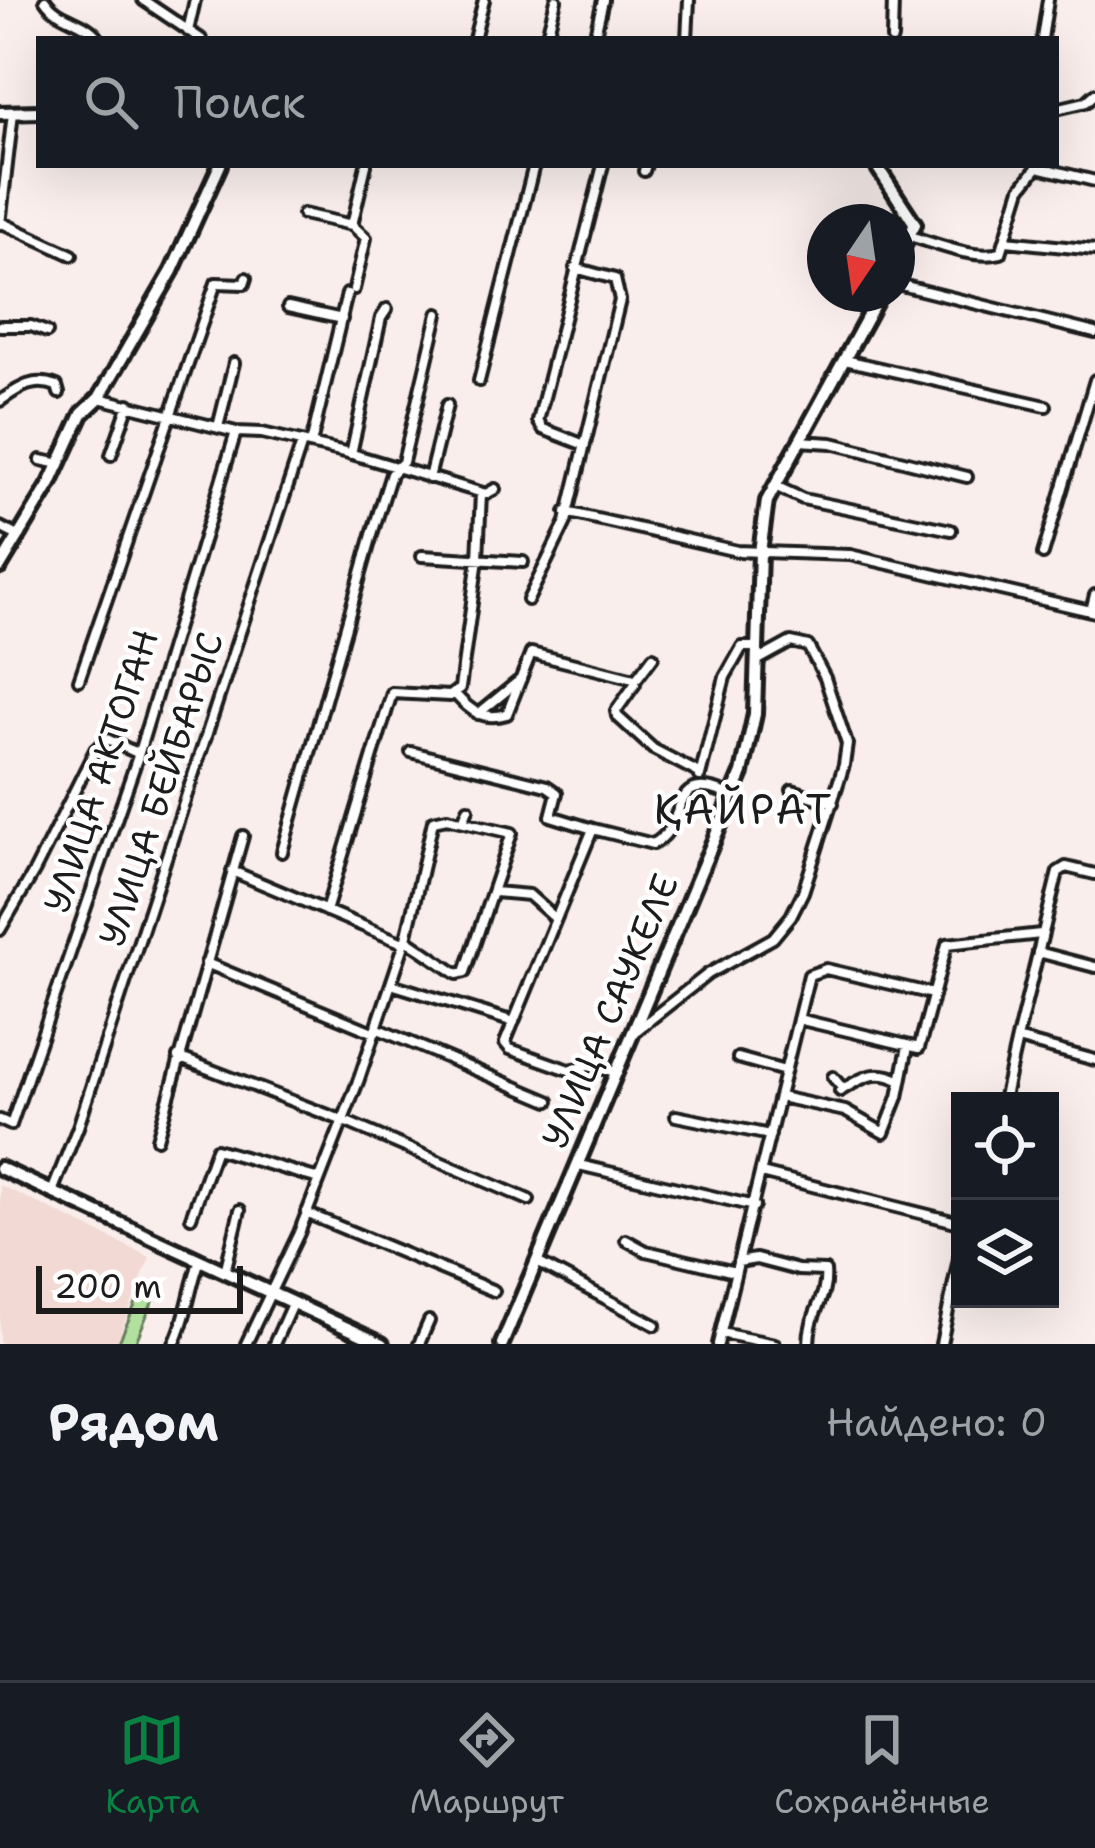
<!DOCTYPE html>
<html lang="ru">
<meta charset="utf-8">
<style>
:root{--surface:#171b24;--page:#242831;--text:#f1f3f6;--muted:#9ea1a6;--line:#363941;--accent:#0b8043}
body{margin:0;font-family:"Shantell Sans",sans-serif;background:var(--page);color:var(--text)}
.controls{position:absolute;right:36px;bottom:36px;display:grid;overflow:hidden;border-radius:0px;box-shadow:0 12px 48px #0002}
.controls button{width:108px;height:108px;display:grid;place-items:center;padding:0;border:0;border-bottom:3px solid var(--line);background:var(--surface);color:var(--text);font:60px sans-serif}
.compass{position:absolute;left:807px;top:204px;width:108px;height:108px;border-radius:50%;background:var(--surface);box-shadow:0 12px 48px #0002;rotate:193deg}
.scale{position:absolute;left:36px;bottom:30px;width:207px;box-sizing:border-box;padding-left:12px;border:6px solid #1c1c1c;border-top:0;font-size:33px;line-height:42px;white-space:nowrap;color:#1c1c1c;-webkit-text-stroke:9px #fff;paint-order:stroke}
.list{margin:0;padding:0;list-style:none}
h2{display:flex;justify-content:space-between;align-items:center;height:156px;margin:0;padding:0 48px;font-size:51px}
h2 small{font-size:39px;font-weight:400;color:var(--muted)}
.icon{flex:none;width:66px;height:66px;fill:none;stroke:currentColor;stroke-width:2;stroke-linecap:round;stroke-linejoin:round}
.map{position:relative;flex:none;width:1095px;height:1344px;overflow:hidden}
.search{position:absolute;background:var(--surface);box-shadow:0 12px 48px #0002;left:36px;right:36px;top:36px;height:132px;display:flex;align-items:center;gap:30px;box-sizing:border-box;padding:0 42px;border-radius:0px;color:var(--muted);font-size:45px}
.sheet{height:336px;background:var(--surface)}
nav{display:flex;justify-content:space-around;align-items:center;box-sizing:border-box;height:168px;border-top:3px solid var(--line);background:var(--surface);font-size:33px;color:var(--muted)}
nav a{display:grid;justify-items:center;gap:6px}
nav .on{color:var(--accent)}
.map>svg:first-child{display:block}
.built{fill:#f2d9d3}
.green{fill:#b2e09e;stroke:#677e5d;stroke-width:3}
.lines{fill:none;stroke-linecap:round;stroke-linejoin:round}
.street-casing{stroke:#1c1c1c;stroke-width:16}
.secondary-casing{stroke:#1c1c1c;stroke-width:20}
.street{stroke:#fff;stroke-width:8}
.secondary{stroke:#fff;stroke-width:10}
.labels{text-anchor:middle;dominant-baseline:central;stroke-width:9;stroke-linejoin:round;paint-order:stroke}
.street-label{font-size:36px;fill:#1c1c1c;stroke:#fff}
.quarter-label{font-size:42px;letter-spacing:3px;fill:#1c1c1c;stroke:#fff}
</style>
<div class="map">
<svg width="1095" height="1344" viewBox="0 0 1095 1344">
<rect width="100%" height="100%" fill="#f9eeeb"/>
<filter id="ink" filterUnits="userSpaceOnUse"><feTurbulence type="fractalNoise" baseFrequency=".00833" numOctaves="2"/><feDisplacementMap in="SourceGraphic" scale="24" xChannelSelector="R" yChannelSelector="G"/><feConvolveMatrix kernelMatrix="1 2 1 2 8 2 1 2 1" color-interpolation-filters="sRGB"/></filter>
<g filter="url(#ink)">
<path class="built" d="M 0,1185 L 150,1257 L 116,1344 L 0,1344 Z"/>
<path class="green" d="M 142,1289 L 154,1298 L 135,1344 L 118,1344 Z"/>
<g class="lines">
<defs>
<path id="street" d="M 45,0 C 59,21 85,19 99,39
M 143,0 L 201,39
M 188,31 L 195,0
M 474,39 L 484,0
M 546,39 L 556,0
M 594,39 L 603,0
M 687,39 L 689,0
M 892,39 L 893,0
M 1042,39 L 1048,0
M 1056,109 L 1086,102 L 1095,94
M 1038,167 L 1095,181
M 644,171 L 646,165
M 303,214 L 352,225
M 0,222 L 72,255
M 0,224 L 13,113
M 910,236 C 937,244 973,260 1001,253 L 1021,188 L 1039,165
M 1006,241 L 1095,250
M 897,284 L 1095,333
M 354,289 L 366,238 L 352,225 L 366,165
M 288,307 L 342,319
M 0,326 L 31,326 L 47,332
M 845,360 L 1046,406
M 479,381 L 534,165
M 99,398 L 236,432 L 262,433 L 349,453 L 486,494 L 495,489
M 0,401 C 19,388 33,377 57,386 L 59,393
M 218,427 L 234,363
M 799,441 L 832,443 L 967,477
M 311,444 L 347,294
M 582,444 L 543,429 L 538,421 L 603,165
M 351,454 L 381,318 L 387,309
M 111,455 L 129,404
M 41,460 L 60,464
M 429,478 L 447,405
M 775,486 L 803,499 L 951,530
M 566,512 L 737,551 L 850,555 L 1095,612
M 0,527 L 16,535
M 1043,554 L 1095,380
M 422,556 L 523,562
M 528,600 L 566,522 L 620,300 L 615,279 L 575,268
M 1091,611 L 1095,595
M 79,680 L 216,283 L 244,284 L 246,278
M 635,681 L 653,657
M 455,694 C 470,711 483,721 507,714 L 531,653 L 634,679 L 635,684 L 616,711 L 617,716 L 653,749 L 699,773
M 478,714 L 521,679
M 411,752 L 547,786 L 557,793 L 551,816 L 593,829
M 700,776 L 725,677 L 742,647 L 758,647
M 792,790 L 833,803
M 463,821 L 468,809
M 282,852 L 373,531 L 391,474 L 403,462 L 438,314
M 232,871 L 403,943
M 1095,874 L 1066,867 L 1058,872 L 1017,1039 L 1095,1060
M 494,892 L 529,895 L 556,919
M 326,911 L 392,693 L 450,696 L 460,688 L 478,559 L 481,493
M 0,930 L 35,870 L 95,750 L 107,739 L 137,753
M 1038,952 L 1095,967
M 206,963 L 375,1033
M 391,984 L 514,1022
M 798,1019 L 919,1048 L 947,944 L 1041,934
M 376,1028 L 549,1101
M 637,1030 L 708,974 L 773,938 L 791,916 L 803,892 L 844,765 L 847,744 L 825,678 L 808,646 L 791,642 L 760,659
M 178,1057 L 349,1123 L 529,1200
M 738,1058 L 785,1071
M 618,1072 L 588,1066 L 569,1070 L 510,1049 L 505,1043 L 593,829 L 653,844 C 691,825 665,766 732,796
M 833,1077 L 843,1089
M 840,1091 C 861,1078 876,1068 899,1080
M 780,1097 L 845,1111 L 884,1133 L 898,1097 L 908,1046
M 1003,1101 L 1017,1039
M 676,1116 L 770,1135
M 0,1120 L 11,1125 L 137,759 L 236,432
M 157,1139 L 243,836
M 579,1165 L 754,1206
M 761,1173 L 960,1223
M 52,1192 L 78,1127 L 302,443
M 306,1213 L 494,1291
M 191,1217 L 216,1149 L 319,1179
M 626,1240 L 646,1251 L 735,1272
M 537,1262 L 655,1325
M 738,1262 L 756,1259 L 798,1270 L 825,1271 C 828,1300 809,1311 809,1344
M 225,1272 L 240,1210
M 721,1333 L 775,1344
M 174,1344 C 188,1316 189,1288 200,1260
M 246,1344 L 299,1233 L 359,1079 L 406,939 L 433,821 L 447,818 L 512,833 L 465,972 L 457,974 L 406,939
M 274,1344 L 292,1304
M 419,1344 L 429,1321
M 718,1344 L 809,975 L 826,969 L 933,994
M 941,1344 L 960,1254"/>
<path id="secondary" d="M 0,113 L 39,112
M 876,165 L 915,224 L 897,259
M 0,567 L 50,484 L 82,414 L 99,398 L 172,271 L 220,165
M 0,1168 L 382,1344
M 502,1344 L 742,773 L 755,714 L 760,552 L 767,501 L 880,294"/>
</defs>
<use href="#street" class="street-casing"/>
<use href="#secondary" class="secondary-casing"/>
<use href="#street" class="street"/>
<use href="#secondary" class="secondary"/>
</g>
</g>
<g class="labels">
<g class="street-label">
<text transform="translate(101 771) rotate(-72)">УЛИЦА АКТОГАН</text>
<text transform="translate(161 789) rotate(-72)">УЛИЦА БЕЙБАРЫС</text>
<text transform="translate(610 1011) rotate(-67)">УЛИЦА САУКЕЛЕ</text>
</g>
<g class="quarter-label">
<text x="744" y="809">ҚАЙРАТ</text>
</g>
</g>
</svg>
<div class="controls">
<button><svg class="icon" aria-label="locate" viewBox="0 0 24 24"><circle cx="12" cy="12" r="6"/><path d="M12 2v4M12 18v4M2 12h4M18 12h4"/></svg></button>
<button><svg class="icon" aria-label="layers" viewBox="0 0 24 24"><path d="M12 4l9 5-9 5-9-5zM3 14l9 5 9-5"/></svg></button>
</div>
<svg class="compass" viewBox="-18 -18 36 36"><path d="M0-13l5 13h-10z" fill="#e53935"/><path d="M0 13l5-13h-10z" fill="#9ea1a6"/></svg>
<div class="scale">200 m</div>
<div class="search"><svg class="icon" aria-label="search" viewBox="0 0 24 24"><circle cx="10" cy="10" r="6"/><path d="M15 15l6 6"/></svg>Поиск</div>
</div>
<section class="sheet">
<h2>Рядом<small>Найдено: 0</small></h2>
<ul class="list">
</ul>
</section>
<nav>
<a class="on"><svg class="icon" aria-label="map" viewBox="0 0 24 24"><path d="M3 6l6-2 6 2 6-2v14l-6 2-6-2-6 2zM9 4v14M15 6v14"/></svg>Карта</a>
<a><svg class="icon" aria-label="directions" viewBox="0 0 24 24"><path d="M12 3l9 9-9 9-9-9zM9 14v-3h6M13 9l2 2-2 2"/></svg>Маршрут</a>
<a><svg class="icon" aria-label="saved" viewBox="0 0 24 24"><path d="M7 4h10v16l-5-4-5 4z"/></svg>Сохранённые</a>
</nav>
